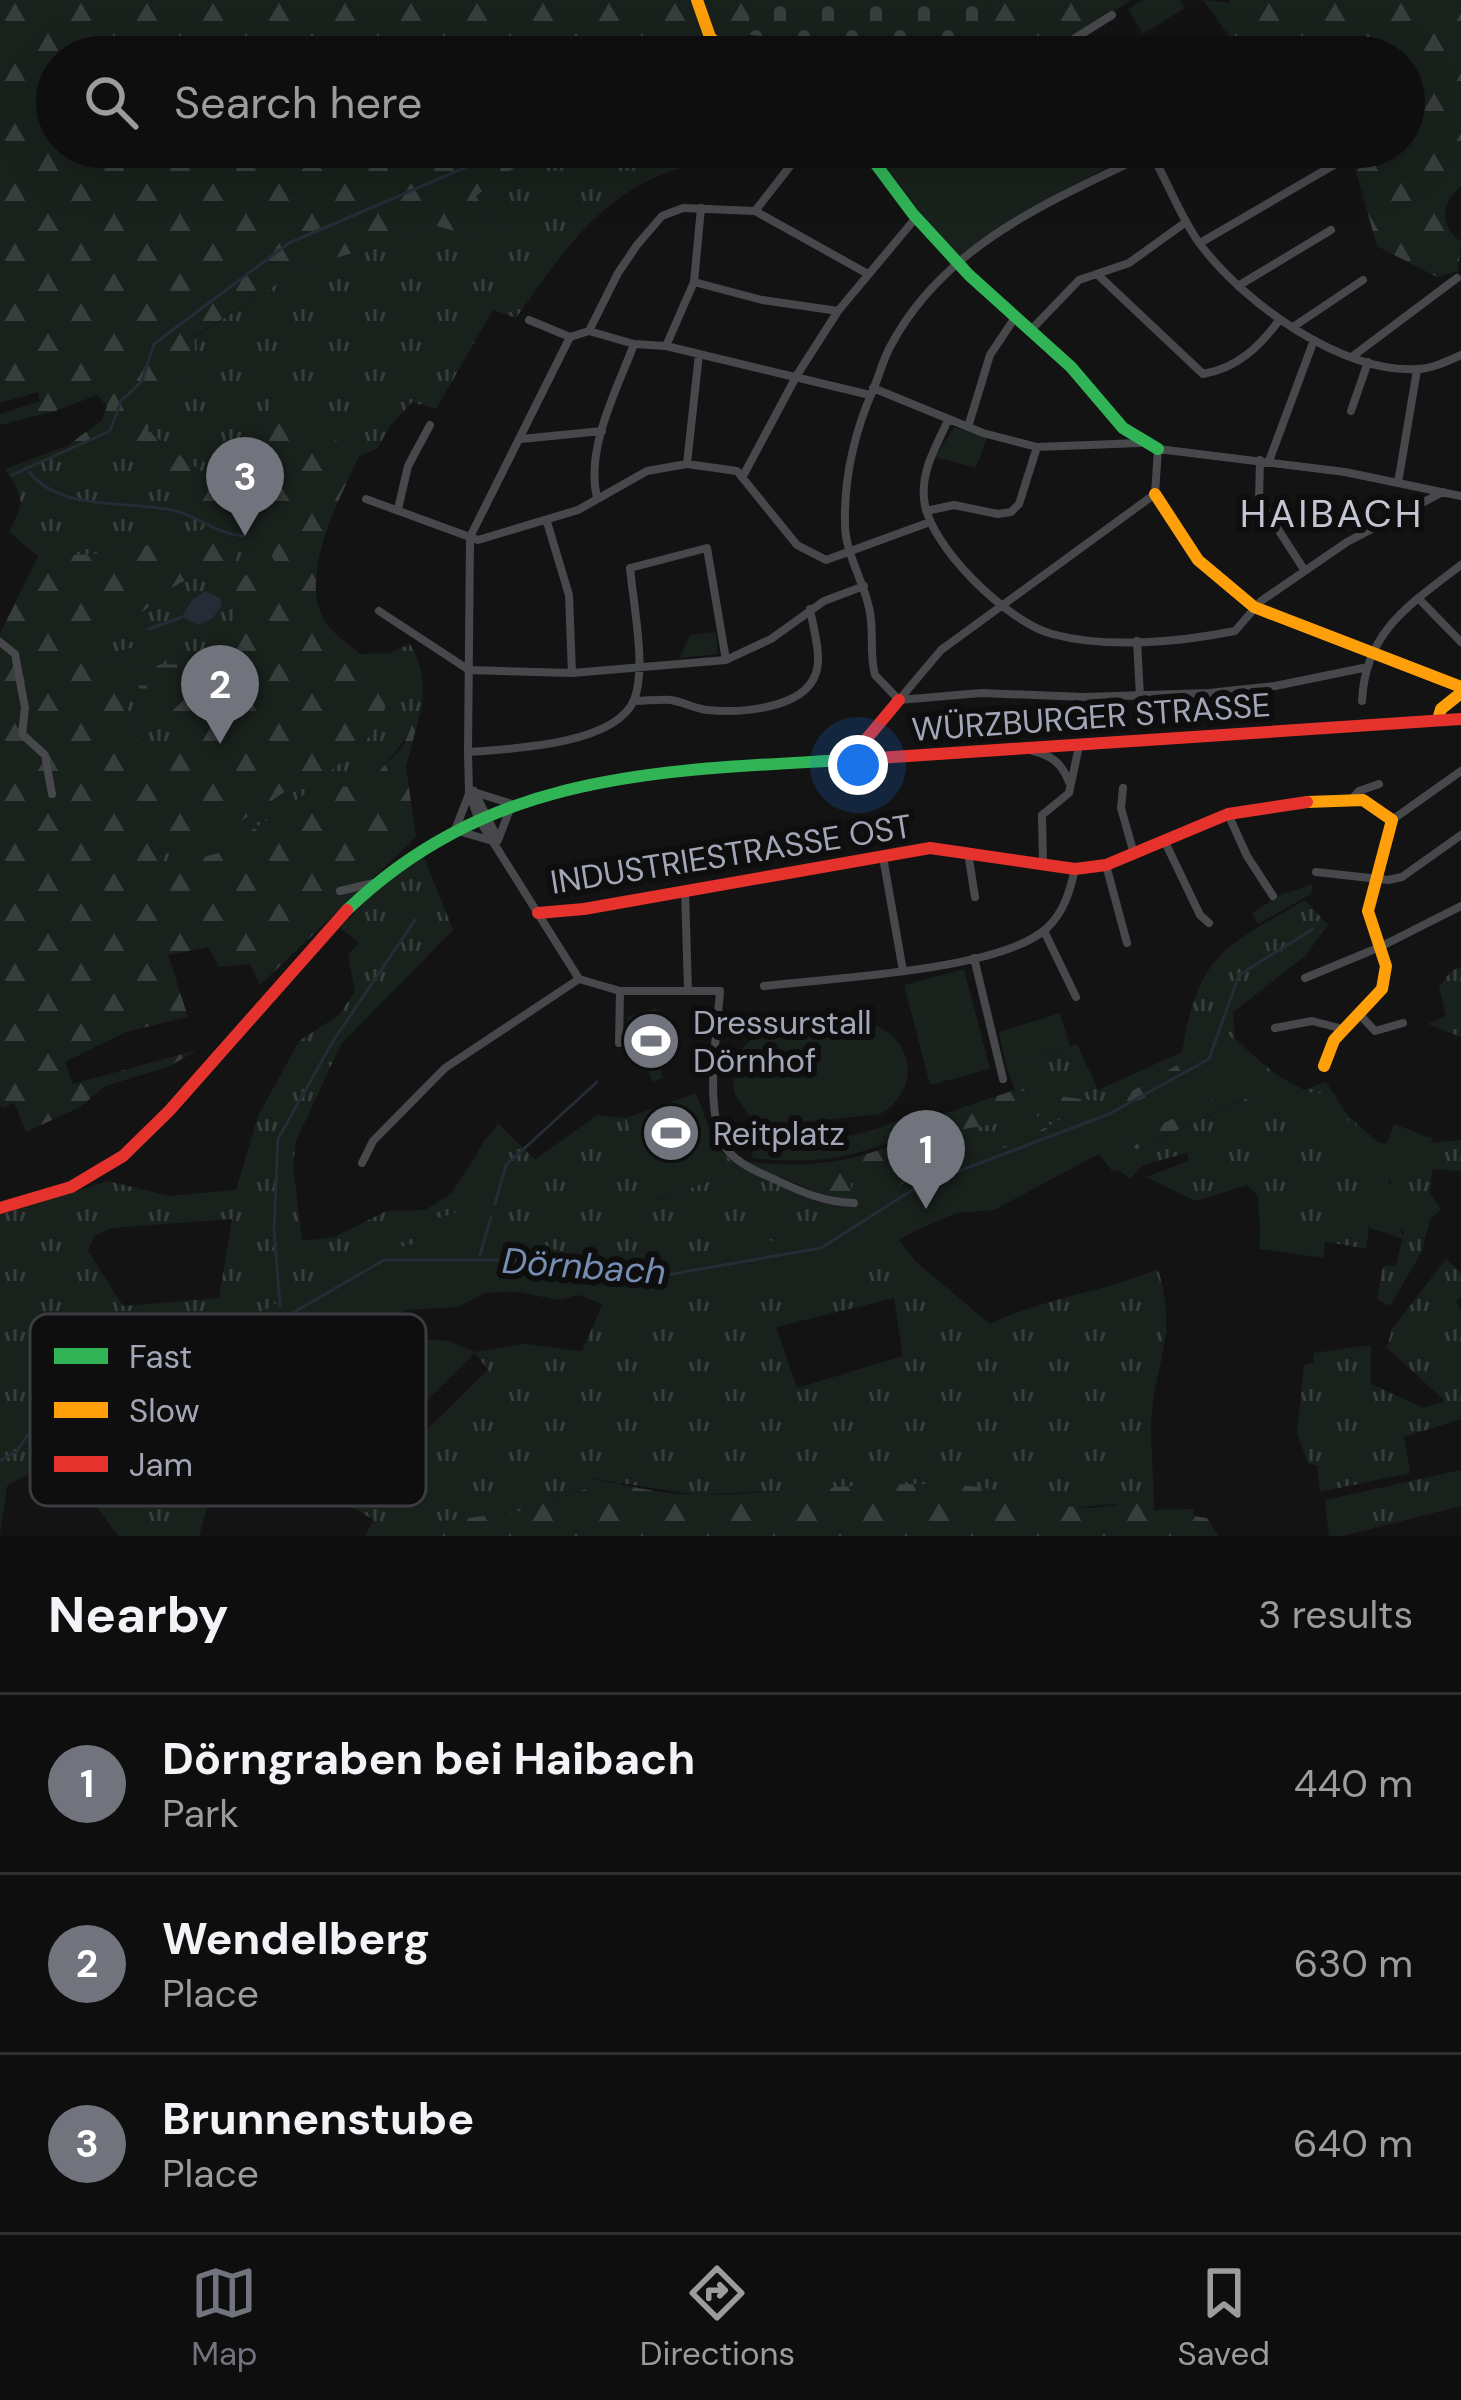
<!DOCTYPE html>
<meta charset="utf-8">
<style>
:root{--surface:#0e0e0e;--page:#171717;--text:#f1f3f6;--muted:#9b9c9e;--line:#2e2e2e;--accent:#71737d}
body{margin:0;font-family:"DM Sans",sans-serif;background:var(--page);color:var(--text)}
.you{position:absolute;left:858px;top:765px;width:42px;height:42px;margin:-30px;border:9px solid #fff;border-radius:50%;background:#1a73e8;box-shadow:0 0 0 18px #1a73e833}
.badge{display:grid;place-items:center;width:78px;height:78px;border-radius:50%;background:var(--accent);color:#fff;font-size:39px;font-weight:700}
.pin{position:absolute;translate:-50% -99px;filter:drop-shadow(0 3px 6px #0008)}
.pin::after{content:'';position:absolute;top:63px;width:42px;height:36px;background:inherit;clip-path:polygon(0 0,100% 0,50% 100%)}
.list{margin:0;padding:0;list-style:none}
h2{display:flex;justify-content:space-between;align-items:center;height:156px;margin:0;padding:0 48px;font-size:51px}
h2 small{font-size:39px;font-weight:400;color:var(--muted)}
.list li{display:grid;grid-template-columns:78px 1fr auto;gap:36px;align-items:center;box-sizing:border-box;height:180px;padding:0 48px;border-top:3px solid var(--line)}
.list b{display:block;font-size:45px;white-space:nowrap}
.list p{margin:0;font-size:39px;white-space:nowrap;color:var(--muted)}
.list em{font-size:39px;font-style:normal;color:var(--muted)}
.icon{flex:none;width:66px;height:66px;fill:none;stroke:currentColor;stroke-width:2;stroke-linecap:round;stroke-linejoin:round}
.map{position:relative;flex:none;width:1461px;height:1536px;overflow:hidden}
.search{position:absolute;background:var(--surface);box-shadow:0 12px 48px #0002;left:36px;right:36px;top:36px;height:132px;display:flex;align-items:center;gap:30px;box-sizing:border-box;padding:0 42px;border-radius:66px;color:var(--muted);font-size:45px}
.sheet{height:696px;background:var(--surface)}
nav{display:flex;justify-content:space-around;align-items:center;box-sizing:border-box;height:168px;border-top:3px solid var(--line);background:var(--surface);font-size:33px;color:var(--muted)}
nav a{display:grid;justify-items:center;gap:6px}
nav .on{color:var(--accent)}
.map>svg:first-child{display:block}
.grass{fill:url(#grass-tufts);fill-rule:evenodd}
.forest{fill:url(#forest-firs)}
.wetland{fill:url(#wetland-marsh)}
.cemetery{fill:url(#cemetery-stones)}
.green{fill:#19211c}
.water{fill:#262c36}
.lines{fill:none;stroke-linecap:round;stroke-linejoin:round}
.stream{stroke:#262c36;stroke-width:3}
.street{stroke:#47484c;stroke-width:8}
.fast{stroke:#30b455;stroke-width:12}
.slow{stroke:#ff9f0a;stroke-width:12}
.jam{stroke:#e5322d;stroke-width:12}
.labels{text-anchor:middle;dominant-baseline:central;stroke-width:12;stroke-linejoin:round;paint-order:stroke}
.street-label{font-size:33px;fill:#a3a6b6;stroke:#0e0e0f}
.poi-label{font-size:33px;fill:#a3a6b6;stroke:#0e0e0f;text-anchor:start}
.water-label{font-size:36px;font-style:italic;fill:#778eb4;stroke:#0e0e0f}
.quarter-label{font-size:39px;letter-spacing:3px;fill:#c4c6d2;stroke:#0e0e0f}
.key{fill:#0e0e0f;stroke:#3b3c41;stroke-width:3}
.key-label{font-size:33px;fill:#a3a6b6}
</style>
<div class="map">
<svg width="1461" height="1536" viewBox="0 0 1461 1536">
<defs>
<pattern id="grass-tufts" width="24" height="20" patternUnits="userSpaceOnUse" patternTransform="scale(3)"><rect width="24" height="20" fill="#19211c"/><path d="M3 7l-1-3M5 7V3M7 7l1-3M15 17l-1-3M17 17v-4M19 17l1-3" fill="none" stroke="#373e3b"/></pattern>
<pattern id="forest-firs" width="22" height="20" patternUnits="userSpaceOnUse" patternTransform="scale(3)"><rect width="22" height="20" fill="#19211c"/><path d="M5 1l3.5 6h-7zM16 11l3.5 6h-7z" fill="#373e3b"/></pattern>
<pattern id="wetland-marsh" width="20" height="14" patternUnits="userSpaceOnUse" patternTransform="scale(3)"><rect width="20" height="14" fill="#19211c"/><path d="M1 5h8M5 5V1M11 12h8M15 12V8" fill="none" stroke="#373e3b"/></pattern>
<pattern id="cemetery-stones" width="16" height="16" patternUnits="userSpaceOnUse" patternTransform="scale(3)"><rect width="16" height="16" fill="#19211c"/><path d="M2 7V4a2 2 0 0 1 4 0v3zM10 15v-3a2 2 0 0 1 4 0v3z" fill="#373e3b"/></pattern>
</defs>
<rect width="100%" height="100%" fill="#131313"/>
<path class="grass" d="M 584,147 L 723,147 L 728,164 C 710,166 689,165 672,171 C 598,195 559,258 516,318 L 493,310 L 436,409 L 412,402 L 390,426 L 377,449 L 359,456 L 275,398 L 266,415 L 268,444 L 299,462 L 258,521 L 256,533 L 283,573 L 251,569 L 234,588 L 235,620 L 217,647 L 210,675 L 168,715 L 168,723 L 178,732 L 163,748 L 148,754 C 120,721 134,707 119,670 L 97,660 L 106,635 L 116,621 L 141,613 L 173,587 L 199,573 L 232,563 L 234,553 L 227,536 L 239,522 L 229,493 L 148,431 L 148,409 C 185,387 198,384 194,338 L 303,267 L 382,245 L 433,225 L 486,240 L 498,228 L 476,196 L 518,165 ZM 205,592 L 220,598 L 222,606 L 212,619 L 198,624 L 183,617 L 191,601 ZM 136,647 L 145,650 L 142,660 L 154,668 L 179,652 L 187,652 L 192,661 L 189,668 L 154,701 L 140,700 L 137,671 L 122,663 L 120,651 Z
M 67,446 L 85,460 L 129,448 L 203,501 L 219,525 L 120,553 L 38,556 L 9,532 C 25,499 24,499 5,469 Z
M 410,644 C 444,703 403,746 364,787 L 317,786 L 252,830 L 235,848 L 164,870 L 159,855 L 229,839 L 225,831 L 316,770 L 323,777 C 375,734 381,734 396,666 L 389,653 Z
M 423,855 L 453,930 L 341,1044 L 296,1141 L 293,1165 L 302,1241 L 335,1237 L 386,1211 L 425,1210 L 451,1194 L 498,1123 L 535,1160 L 597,1115 L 626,1118 L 657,1200 L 726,1175 L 717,1148 L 739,1167 L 815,1202 L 850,1199 L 850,1183 L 899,1168 L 953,1131 L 1083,1108 L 1019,1142 L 924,1169 L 839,1232 L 652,1270 L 493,1275 L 727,1280 L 1101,1133 L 1138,1149 L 1264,1090 L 1223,1039 L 1111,1103 L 1015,1090 L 1006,1066 L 1077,1044 L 1098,1090 L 1182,1052 C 1199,953 1223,948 1305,900 L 1328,925 L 1305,956 L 1233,1012 L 1235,1039 L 1275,1074 L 1304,1090 L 1326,1082 L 1349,1117 L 1385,1148 L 1394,1124 L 1420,1134 L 1430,1143 L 1461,1140 L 1461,1171 L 1432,1169 L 1430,1193 L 1441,1210 L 1430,1219 L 1422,1251 L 1390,1306 L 1377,1299 L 1383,1266 L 1396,1266 L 1404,1231 L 1382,1217 L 1391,1182 L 1377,1170 L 1366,1249 L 1260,1229 L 1258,1196 L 1247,1185 L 1196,1201 L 1146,1177 L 1189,1161 L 1187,1153 L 1143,1165 L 1130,1179 L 1094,1151 L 936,1215 L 899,1240 L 916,1262 L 990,1324 C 1046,1297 1102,1293 1158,1269 C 1179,1339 1153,1363 1151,1427 C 1151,1450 1154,1483 1154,1510 L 1138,1497 L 1124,1503 L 1062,1509 L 972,1486 L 892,1485 L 698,1495 L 588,1478 L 592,1486 L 524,1511 L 437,1522 L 431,1536 L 365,1536 L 374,1520 L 348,1505 L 350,1497 L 331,1495 L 331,1488 C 395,1470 440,1415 488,1370 L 475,1353 L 389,1438 L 349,1399 L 409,1339 L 448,1341 L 476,1352 L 523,1344 L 582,1351 L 605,1299 C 485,1277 350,1304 255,1383 C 232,1403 212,1428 189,1448 L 184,1439 L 203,1407 L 216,1396 C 213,1397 202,1399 198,1402 C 183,1411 165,1451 191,1458 C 199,1461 213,1458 221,1457 L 199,1536 L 118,1536 L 98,1508 L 71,1450 L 7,1486 L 0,1536 L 0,1215 L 108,1181 L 169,1196 L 236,1190 L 258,1116 L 299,1041 L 339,1015 L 355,991 L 348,955 L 359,943 L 340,928 L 380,886 ZM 232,1219 L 219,1298 L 123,1306 L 88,1251 L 94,1236 L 112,1228 ZM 894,1298 L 903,1356 L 797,1388 L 776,1327 Z
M 1461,967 L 1461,1037 L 1428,1024 L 1446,1016 L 1439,987 L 1451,971 Z
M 1446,1259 L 1461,1273 L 1461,1297 L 1456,1301 L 1461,1311 L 1461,1419 L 1404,1437 L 1410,1473 L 1320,1492 L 1317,1466 L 1308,1463 L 1297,1433 L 1304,1365 L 1313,1363 L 1314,1353 L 1371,1345 L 1371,1384 L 1423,1408 L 1445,1401 L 1387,1348 L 1392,1329 Z
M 1461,1470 L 1461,1506 L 1343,1536 L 1329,1536 L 1325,1500 Z"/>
<path class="forest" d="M 0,0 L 749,0 L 750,35 L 746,36 L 745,57 L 57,57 L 57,147 L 584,147 L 518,165 L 476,196 L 498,229 L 486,240 L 433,225 L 382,245 L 303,267 L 194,337 C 198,384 185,387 149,409 L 148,431 L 229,493 L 239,522 L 227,536 L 235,553 L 232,564 L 199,573 L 173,587 L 141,613 L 116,621 L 106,635 L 97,660 L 119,670 C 134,706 120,721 147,753 L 163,748 L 177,732 L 168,723 L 168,715 L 210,675 L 217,647 L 235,620 L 234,588 L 251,569 L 282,572 L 256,533 L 258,521 L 299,462 L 268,444 L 266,415 L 275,397 L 359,456 C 340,499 297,575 325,621 C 333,634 348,644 360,654 L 389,653 L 396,666 C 381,735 375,734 322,778 L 316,771 L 226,831 L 230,839 L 160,855 L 163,869 L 235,848 L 252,830 L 317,786 L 364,787 L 403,746 L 424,698 L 406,767 L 416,837 L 260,985 L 250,964 L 219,967 L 208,947 L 168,955 L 188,1017 L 126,1032 L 65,1062 L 73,1084 L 197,1050 L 168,1067 L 105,1086 L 80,1107 L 26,1132 L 14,1102 L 4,1108 L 0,1105 L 0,634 L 38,556 L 120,553 L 219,525 L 203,501 L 129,448 L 85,460 L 67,446 L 102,420 L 107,406 L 97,395 L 55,411 L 0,425 L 0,414 L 40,401 L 38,392 L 0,403 Z
M 984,0 L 1132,0 L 1063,43 L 1026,36 L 1036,57 L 965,57 L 985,14 Z
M 1229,0 L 1461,0 L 1461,186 C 1439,204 1440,226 1461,242 L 1458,271 L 1437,277 L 1377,246 L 1353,161 L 1361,156 L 1363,147 L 1404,147 L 1404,57 L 1242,57 L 1236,46 Z
M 1223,1039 L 1265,1089 L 1137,1149 L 1101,1133 L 727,1280 L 493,1275 L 509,1243 L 652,1270 L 839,1232 L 861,1208 L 924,1169 L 1019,1142 L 1079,1109 L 953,1131 L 899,1168 L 851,1183 L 850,1199 L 834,1200 L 744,1161 C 802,1169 850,1164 905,1140 L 907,1126 L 1015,1090 L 1111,1103 Z
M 586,1478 C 624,1484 665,1496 704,1495 C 792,1493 880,1479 969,1486 C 1029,1491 1076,1525 1138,1497 L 1154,1510 L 1193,1509 L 1194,1516 L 1207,1518 L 1219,1536 L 431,1536 L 436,1522 L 524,1511 L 591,1487 Z"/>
<path class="wetland" d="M 136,647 L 146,650 L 142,660 L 154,668 L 179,652 L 187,652 L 192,661 L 189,668 L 154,701 L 140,701 L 137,671 L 122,663 L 119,651 Z"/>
<path class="cemetery" d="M 749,0 L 984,0 L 985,14 L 965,57 L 825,57 L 814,42 L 750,35 Z"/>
<path class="green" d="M 1143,0 L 1180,0 L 1185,8 L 1143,34 L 1128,9 Z
M 1203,0 L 1231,3 L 1236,46 Z
M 871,147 L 1137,147 L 1139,151 L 1031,207 L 961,257 L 955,257 Z
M 954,427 L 987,438 L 976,468 L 935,457 Z
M 716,632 L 718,654 L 679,658 L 690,635 Z
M 1313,884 L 1311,894 L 1258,924 L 1252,913 L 1280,895 Z
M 964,969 L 990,1069 L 930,1085 L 904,985 Z
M 656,1008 L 660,1022 L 666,1020 L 675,1047 L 656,1054 L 663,1078 L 652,1082 L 645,1059 L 635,1062 L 626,1034 L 632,1032 L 627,1017 Z
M 1060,1013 L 1070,1046 L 1006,1066 L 999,1032 Z
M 870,1023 C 915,1039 922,1089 880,1114 L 769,1126 L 750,1117 L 734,1093 L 733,1068 L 743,1047 L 757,1035 Z
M 1219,1027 L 1267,1067 L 1265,1083 L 1272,1090 L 1335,1094 L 1349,1124 L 1356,1120 L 1355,1125 L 1378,1143 L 1405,1144 L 1405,1134 L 1432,1137 L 1430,1170 L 1416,1163 L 1387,1175 L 1403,1239 L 1370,1228 L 1370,1178 L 1364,1164 L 1333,1131 L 1320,1124 L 1317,1128 L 1266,1110 L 1262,1100 L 1230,1092 L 1121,1143 L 1136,1157 L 1138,1165 L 1112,1171 L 1099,1154 L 994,1210 L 956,1213 L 911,1233 L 822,1284 L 768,1284 L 712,1296 L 680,1298 L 653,1310 L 626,1313 L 579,1295 L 557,1300 L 497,1287 L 458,1307 L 407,1310 L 368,1331 L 376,1337 L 351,1351 L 324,1344 L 275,1373 L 259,1390 L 240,1372 L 259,1347 L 263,1311 L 346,1261 L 413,1244 L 413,1225 L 459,1212 C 476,1189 468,1154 490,1134 L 519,1169 L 505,1196 L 501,1230 L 508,1228 C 517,1242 546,1240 563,1255 L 597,1250 L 619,1266 L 641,1273 L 675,1258 L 751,1241 L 808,1240 L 915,1176 L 956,1168 L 1099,1107 L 1137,1101 L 1178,1083 L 1201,1059 Z
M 696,1093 L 727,1175 L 656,1200 L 626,1118 Z
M 897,1121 L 902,1138 C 848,1159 810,1165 752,1158 L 754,1139 C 806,1145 848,1141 897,1121 Z
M 1260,1229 L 1325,1239 L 1324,1258 L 1259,1249 Z"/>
<path class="water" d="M 205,591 L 220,598 L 222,606 L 212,619 L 198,625 L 182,617 L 191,601 Z"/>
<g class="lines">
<path class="stream" d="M 29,472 C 62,512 125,500 172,510 C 197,515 218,535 244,536
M 12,475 L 110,431 L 121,401 L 142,381 L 154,344 L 289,243 L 513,147
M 149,629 L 182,617
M 495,1204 L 506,1165 L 597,1082
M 480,1255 L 491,1217
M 280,1306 L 274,1229 L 278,1139 L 333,1041 L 415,920
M 260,1332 L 384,1260 L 551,1260 L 655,1277 L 821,1248 L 917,1187 L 1109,1114 L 1209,1059 L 1239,975 L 1313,929
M 0,1461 L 17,1451 L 38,1419 L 54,1410 L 128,1373 L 173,1382 L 223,1366 L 256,1334"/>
<path class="street" d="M 1077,57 L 1069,42 L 1112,15
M 1147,147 C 1167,178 1178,214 1200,244 C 1243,302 1342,374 1417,369 C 1431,369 1448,361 1461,355
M 755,211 L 805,147
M 1200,243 L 1339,162
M 1097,274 L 1203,374 C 1238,368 1260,346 1280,319
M 694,282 L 762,300 L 838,311
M 1238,286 L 1331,230
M 529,320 L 570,337 L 589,331 L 634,344 L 666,346 L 870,395
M 1293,327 L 1363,280
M 589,331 L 618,273 L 637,245 L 662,216 L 683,208 L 755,211 L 868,274
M 1029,332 L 1079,280 L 1129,263 L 1186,222
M 570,337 L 470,537 L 468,752 L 469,793 L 478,818 L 579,979 L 620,991 L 720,991 C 717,1033 705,1102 722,1141 C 730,1161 756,1171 774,1179 C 801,1192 823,1202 854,1203
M 666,346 L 694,282 L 701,208
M 1353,356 L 1457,278
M 873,388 L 983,433 L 1037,447 L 1139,443
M 1351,411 L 1368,362
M 948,420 C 937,445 921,470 924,499 C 928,546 1008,622 1052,634 C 1107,649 1180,642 1235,631 L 1261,601 L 1347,542 L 1443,492
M 968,427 L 990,355 L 1014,319
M 521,439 L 602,431
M 1260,460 L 1259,500 L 1305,571
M 1269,461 L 1314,340
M 687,464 L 699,354
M 743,476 L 797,375 L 838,311 L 914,220
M 1398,483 L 1417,370
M 597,498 C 585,448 617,390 634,344
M 366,499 L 478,540 L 578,510 L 647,471 L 687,464 L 737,471 L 797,545 L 826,560 L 930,522
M 398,509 L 408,466 L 430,425
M 926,511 L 954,505 L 998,514 L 1011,512 L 1019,504 L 1037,447
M 547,522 L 569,595 L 572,673
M 1418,598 L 1461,642
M 379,611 L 469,670 L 572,673 L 726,660 L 771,639 L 824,601 L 864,586
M 1137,641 L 1140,696
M 0,642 L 15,654 L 25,708 L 22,734 L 45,755 L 52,794
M 899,700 L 875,675 C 870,657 873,639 871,620 C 868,587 845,556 845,524 C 844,478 855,431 873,390 C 879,376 883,360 890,347 C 944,244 1052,200 1150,153
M 899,700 L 941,650 L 1155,494 L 1158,449 L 1345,472 L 1461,496
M 899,700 L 981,693 L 1084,697 L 1209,693 L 1275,686 L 1363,668
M 634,701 C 646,701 660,699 671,700 C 684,702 695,709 707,710 C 738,713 804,710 816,673 C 822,656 813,627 810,609
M 1362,701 C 1365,632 1409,605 1461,565
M 1033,751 C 1053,756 1062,764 1069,782
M 468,752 C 511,749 615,745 634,700 C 647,668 633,603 630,568 L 707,548 L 726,660
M 1123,788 L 1121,808 L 1134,854
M 474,791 L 497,837
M 474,792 L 512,804 L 498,840
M 469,794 L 455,830 L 489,840
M 1352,799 L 1359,791 L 1379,784
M 1228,814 L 1247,856 L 1273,896
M 1392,820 L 1461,771
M 1165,842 L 1200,915 L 1209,923
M 968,853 L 975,897
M 883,857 L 903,971
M 1043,864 L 1042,815 L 1069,793 L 1079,746
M 1106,865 L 1127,943
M 1316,872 L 1388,880 L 1402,877 L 1461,835
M 685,890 L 688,991
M 340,891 L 374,883
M 1044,931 L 1076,997
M 974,958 L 1003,1079
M 1305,978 L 1380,947 L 1461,906
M 764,986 C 829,978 1001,971 1047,928 C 1064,912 1070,891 1075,869
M 1362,1017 L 1375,1031 L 1403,1023
M 1275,1028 L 1312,1021 L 1343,1029
M 619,1043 L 620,991
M 362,1163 L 373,1141 L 445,1068 L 579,979"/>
<path class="fast" d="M 863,147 L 913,214 L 969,275 L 1071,367 L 1123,428 L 1158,449
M 347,910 C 500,763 680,771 878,758"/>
<path class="slow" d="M 697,0 L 710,37 L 729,57
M 1155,494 L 1198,560 L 1254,607 L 1461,687
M 1438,720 L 1441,709 L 1461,693
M 1307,802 L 1363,800 L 1392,820 L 1368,911 L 1386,966 L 1382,989 L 1334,1040 L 1324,1066"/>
<path class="jam" d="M 878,758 L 1461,719
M 848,761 L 899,700
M 538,913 L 584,909 L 930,848 L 1075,869 L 1106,865 L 1228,814 L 1307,802
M 0,1208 L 71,1187 L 123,1156 L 169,1111 L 347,910"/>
</g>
<defs>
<symbol id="stadium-disc" viewBox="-11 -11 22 22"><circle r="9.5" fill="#71737d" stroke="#0e0e0f"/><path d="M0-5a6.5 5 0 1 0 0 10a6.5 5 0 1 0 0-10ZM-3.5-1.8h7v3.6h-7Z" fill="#fff"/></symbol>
</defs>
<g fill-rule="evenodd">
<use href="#stadium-disc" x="618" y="1008" width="66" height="66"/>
<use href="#stadium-disc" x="638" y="1100" width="66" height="66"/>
</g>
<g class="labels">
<g class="street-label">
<text transform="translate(1091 717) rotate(-4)">WÜRZBURGER STRASSE</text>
<text transform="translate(731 854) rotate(-9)">INDUSTRIESTRASSE OST</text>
</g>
<g class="poi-label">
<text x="693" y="1022">Dressurstall<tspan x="693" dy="38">Dörnhof</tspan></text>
<text x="713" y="1133">Reitplatz</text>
</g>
<g class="water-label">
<text transform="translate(584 1266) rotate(4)">Dörnbach</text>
</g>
<g class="quarter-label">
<text x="1332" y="513">HAIBACH</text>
</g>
</g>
<rect x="30" y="1314" width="396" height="192" rx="18" class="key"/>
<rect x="54" y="1348" width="54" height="16" fill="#30b455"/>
<rect x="54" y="1402" width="54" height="16" fill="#ff9f0a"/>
<rect x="54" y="1456" width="54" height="16" fill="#e5322d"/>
<g class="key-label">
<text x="129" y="1368">Fast</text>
<text x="129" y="1422">Slow</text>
<text x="129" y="1476">Jam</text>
</g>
</svg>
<div class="you"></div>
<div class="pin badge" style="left:926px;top:1209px">1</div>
<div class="pin badge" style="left:220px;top:744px">2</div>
<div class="pin badge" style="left:245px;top:536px">3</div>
<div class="search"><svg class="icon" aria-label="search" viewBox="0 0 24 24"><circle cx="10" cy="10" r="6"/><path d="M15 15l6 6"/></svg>Search here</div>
</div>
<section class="sheet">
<h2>Nearby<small>3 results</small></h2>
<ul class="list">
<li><span class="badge">1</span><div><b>Dörngraben bei Haibach</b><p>Park</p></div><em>440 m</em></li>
<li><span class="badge">2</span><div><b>Wendelberg</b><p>Place</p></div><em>630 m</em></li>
<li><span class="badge">3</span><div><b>Brunnenstube</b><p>Place</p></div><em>640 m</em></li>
</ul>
</section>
<nav>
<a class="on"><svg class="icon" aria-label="map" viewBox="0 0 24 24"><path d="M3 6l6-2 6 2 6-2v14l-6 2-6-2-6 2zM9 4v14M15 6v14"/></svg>Map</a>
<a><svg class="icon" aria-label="directions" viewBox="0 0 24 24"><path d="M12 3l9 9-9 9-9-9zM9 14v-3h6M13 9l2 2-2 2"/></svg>Directions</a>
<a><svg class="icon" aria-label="saved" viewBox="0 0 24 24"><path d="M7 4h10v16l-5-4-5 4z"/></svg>Saved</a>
</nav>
